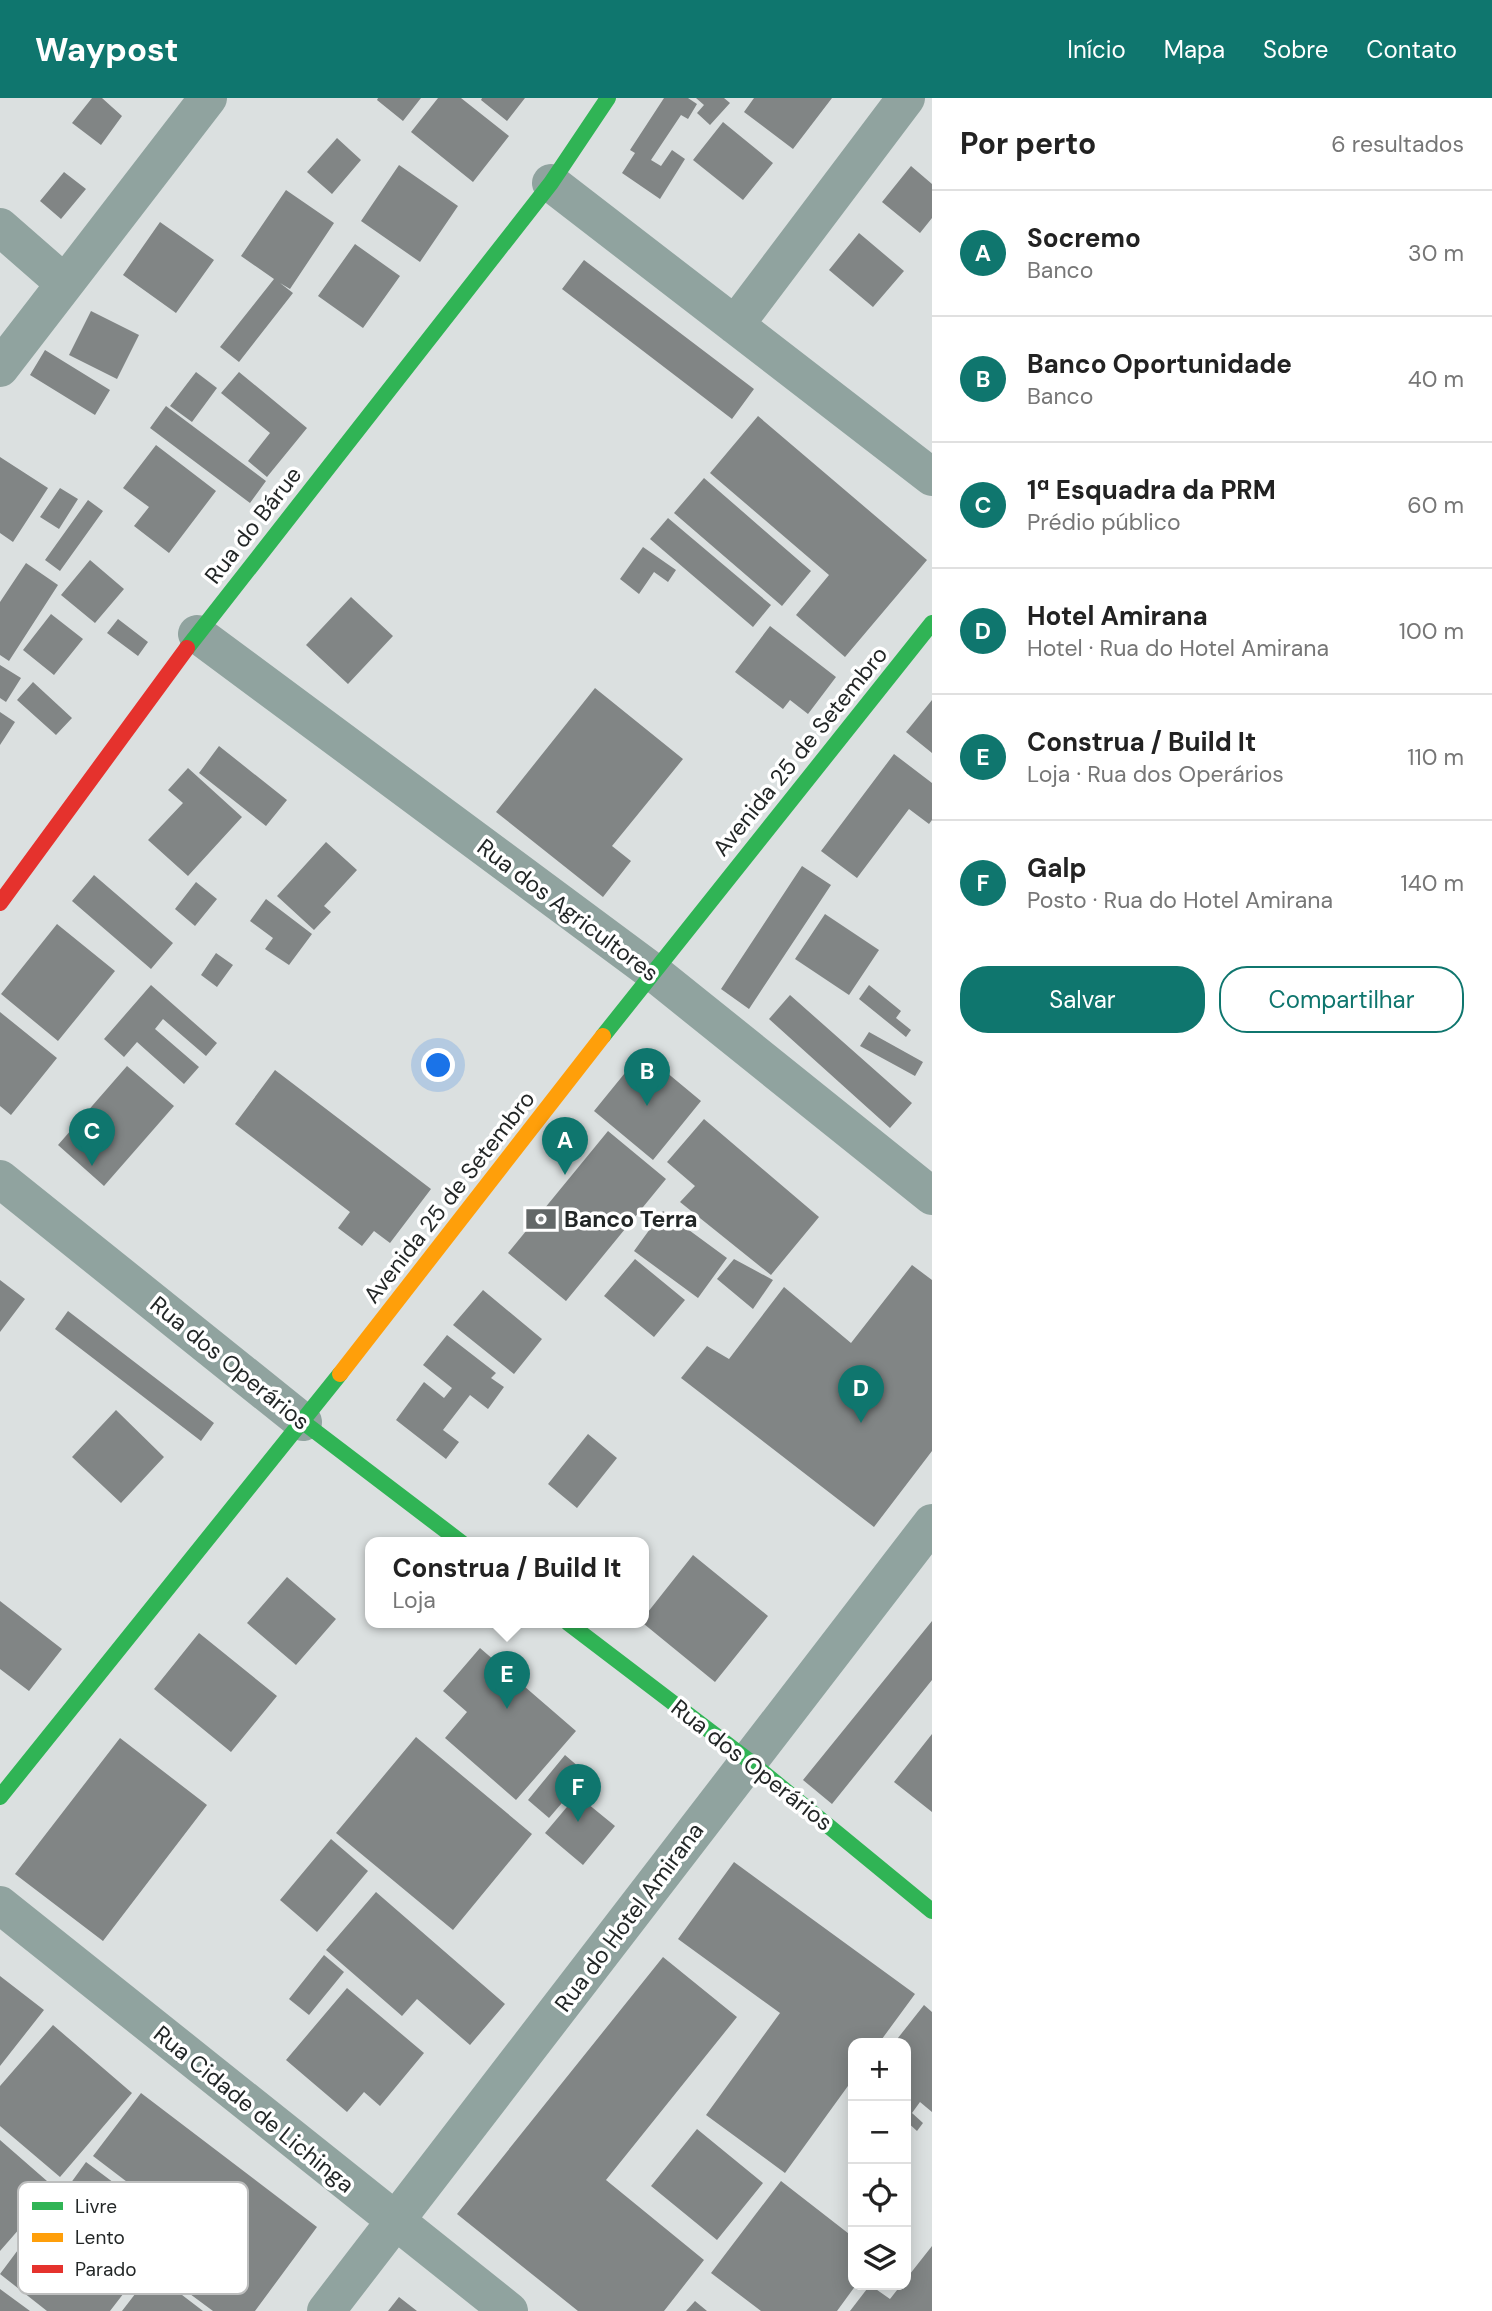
<!DOCTYPE html>
<html lang="pt">
<meta charset="utf-8">
<style>
:root{--surface:#fff;--page:#f2f2f2;--text:#222;--muted:#767676;--line:#e0e0e0;--accent:#0f766e}
body{margin:0;font-family:"DM Sans",sans-serif;background:var(--page);color:var(--text)}
.controls{position:absolute;right:21px;bottom:21px;display:grid;overflow:hidden;border-radius:14px;box-shadow:0 4px 18px #0003}
.controls button{width:63px;height:63px;display:grid;place-items:center;padding:0;border:0;border-bottom:2px solid var(--line);background:var(--surface);color:var(--text);font:35px sans-serif}
.you{position:absolute;left:439px;top:968px;width:24px;height:24px;margin:-18px;border:5px solid #fff;border-radius:50%;background:#1a73e8;box-shadow:0 0 0 10px #1a73e833}
.badge{display:grid;place-items:center;width:46px;height:46px;border-radius:50%;background:var(--accent);color:#fff;font-size:23px;font-weight:700}
.pin{position:absolute;translate:-50% -58px;filter:drop-shadow(0 2px 4px #0008)}
.pin::after{content:'';position:absolute;top:37px;width:24px;height:21px;background:inherit;clip-path:polygon(0 0,100% 0,50% 100%)}
.popup{position:absolute;left:365px;top:1439px;width:284px;height:91px;box-sizing:border-box;display:grid;place-content:center;border-radius:14px;background:var(--surface);filter:drop-shadow(0 2px 5px #0005);font-size:23px;white-space:nowrap;color:var(--muted)}
.popup b{font-size:26px;color:var(--text)}
.popup::after{content:'';position:absolute;left:50%;top:100%;margin-left:-14px;border:14px solid transparent;border-top-color:var(--surface)}
.list{margin:0;padding:0;list-style:none}
h2{display:flex;justify-content:space-between;align-items:center;height:91px;margin:0;padding:0 28px;font-size:30px}
h2 small{font-size:23px;font-weight:400;color:var(--muted)}
.list li{display:grid;grid-template-columns:46px 1fr auto;gap:21px;align-items:center;box-sizing:border-box;height:126px;padding:0 28px;border-top:2px solid var(--line)}
.list b{display:block;font-size:26px;white-space:nowrap}
.list p{margin:0;font-size:23px;white-space:nowrap;color:var(--muted)}
.list em{font-size:23px;font-style:normal;color:var(--muted)}
.actions{display:flex;gap:14px;padding:21px 28px}
.actions a{flex:1;padding:16px 0;border:2px solid var(--accent);border-radius:28px;text-align:center;font-size:24px;color:var(--accent)}
.actions .main{background:var(--accent);color:#fff}
.icon{flex:none;width:38px;height:38px;fill:none;stroke:currentColor;stroke-width:2;stroke-linecap:round;stroke-linejoin:round}
.map{position:relative;flex:none;width:932px;height:2213px;overflow:hidden}
header{display:flex;align-items:center;gap:42px;box-sizing:border-box;height:98px;padding:0 35px;background:var(--accent);color:#fff}
header strong{font-size:33px}
nav{display:flex;gap:38px;margin-inline-start:auto;font-size:24px}
main{display:flex}
aside{flex:1;background:var(--surface)}
.map>svg:first-child{display:block}
.building{fill:#818585}
.lines{fill:none;stroke-linecap:round;stroke-linejoin:round}
.street{stroke:#90a39f;stroke-width:38}
.fast{stroke:#30b455;stroke-width:16}
.slow{stroke:#ff9f0a;stroke-width:16}
.jam{stroke:#e5322d;stroke-width:16}
.labels{text-anchor:middle;dominant-baseline:central;stroke-width:7;stroke-linejoin:round;paint-order:stroke}
.street-label{font-size:23px;fill:#232727;stroke:#fff}
.poi-label{font-size:23px;font-weight:bold;fill:#232727;stroke:#fff;text-anchor:start}
.key{fill:#fff;stroke:#bdbebe;stroke-width:2}
.key-label{font-size:19px;fill:#232727}
</style>
<header>
<strong>Waypost</strong>
<nav><a>Início</a><a>Mapa</a><a>Sobre</a><a>Contato</a></nav>
</header>
<main>
<div class="map">
<svg width="932" height="2213" viewBox="0 0 932 2213">
<rect width="100%" height="100%" fill="#dbe0e0"/>
<path class="building" d="M 92,0 L 102,0 L 122,18 L 101,47 L 72,25 Z
M 378,0 L 421,0 L 403,23 L 377,2 Z
M 438,0 L 461,0 L 509,38 L 473,84 L 411,34 Z
M 482,0 L 525,0 L 507,23 L 481,2 Z
M 664,0 L 688,0 L 697,6 L 688,21 L 681,17 L 651,62 L 661,68 L 672,52 L 685,61 L 660,101 L 622,75 L 635,55 L 630,52 Z
M 696,0 L 724,0 L 730,5 L 710,27 L 697,15 L 704,7 Z
M 754,0 L 832,0 L 793,51 L 744,14 Z
M 723,24 L 773,65 L 743,102 L 693,62 Z
M 337,40 L 361,62 L 332,96 L 307,74 Z
M 399,67 L 458,108 L 420,164 L 361,123 Z
M 911,68 L 932,86 L 932,120 L 920,135 L 882,104 Z
M 64,74 L 86,91 L 61,121 L 40,103 Z
M 286,92 L 334,125 L 290,191 L 280,185 L 293,195 L 239,264 L 220,249 L 274,181 L 241,158 Z
M 160,124 L 214,162 L 176,215 L 123,177 Z
M 859,135 L 904,173 L 873,209 L 829,172 Z
M 355,146 L 400,178 L 363,230 L 318,198 Z
M 584,162 L 754,291 L 732,321 L 562,191 Z
M 91,213 L 139,237 L 117,281 L 69,257 Z
M 45,252 L 110,292 L 95,317 L 30,277 Z
M 196,274 L 217,290 L 192,324 L 170,308 Z
M 239,274 L 307,330 L 267,379 L 248,363 L 270,335 L 221,295 Z
M 166,308 L 266,383 L 250,405 L 150,330 Z
M 758,318 L 927,462 L 845,559 L 796,517 L 829,477 L 710,375 Z
M 156,347 L 216,393 L 169,455 L 134,428 L 149,409 L 123,390 Z
M 0,359 L 48,390 L 13,444 L 0,435 Z
M 704,380 L 811,473 L 782,508 L 674,415 Z
M 60,390 L 78,401 L 59,431 L 40,419 Z
M 88,402 L 103,413 L 60,473 L 45,462 Z
M 668,420 L 771,507 L 753,529 L 650,441 Z
M 643,449 L 676,472 L 668,484 L 654,474 L 639,496 L 620,481 Z
M 90,462 L 124,491 L 95,525 L 61,497 Z
M 26,465 L 58,487 L 9,563 L 0,557 L 0,504 Z
M 351,499 L 393,538 L 348,586 L 306,547 Z
M 51,516 L 83,541 L 54,577 L 23,552 Z
M 118,521 L 148,544 L 138,558 L 107,535 Z
M 770,528 L 836,579 L 808,616 L 790,602 L 783,611 L 735,574 Z
M 0,567 L 21,580 L 6,604 L 0,600 Z
M 33,584 L 72,620 L 56,637 L 17,602 Z
M 595,590 L 683,661 L 612,748 L 631,763 L 603,799 L 496,714 Z
M 932,602 L 932,655 L 906,634 Z
M 0,614 L 15,624 L 0,647 Z
M 219,648 L 287,702 L 266,728 L 199,675 Z
M 894,656 L 932,685 L 932,722 L 929,726 L 909,711 L 857,780 L 821,753 Z
M 188,670 L 242,719 L 188,778 L 148,742 L 183,705 L 168,692 Z
M 326,744 L 357,772 L 324,808 L 331,814 L 314,832 L 277,798 Z
M 802,768 L 831,787 L 749,911 L 721,891 Z
M 94,777 L 173,845 L 151,871 L 72,803 Z
M 196,784 L 217,801 L 195,828 L 175,811 Z
M 266,801 L 312,836 L 289,867 L 265,851 L 273,840 L 250,823 Z
M 825,816 L 879,852 L 849,897 L 795,861 Z
M 57,826 L 115,873 L 58,943 L 1,896 Z
M 216,855 L 233,867 L 217,889 L 201,877 Z
M 151,887 L 217,945 L 206,958 L 163,921 L 155,931 L 199,969 L 184,986 L 137,944 L 124,959 L 104,941 Z
M 869,887 L 901,913 L 896,920 L 911,932 L 906,939 L 859,901 Z
M 790,897 L 912,1005 L 890,1030 L 769,921 Z
M 0,914 L 57,960 L 11,1017 L 0,1008 Z
M 869,934 L 923,964 L 915,978 L 860,948 Z
M 642,954 L 701,1003 L 653,1062 L 594,1013 Z
M 127,968 L 174,1008 L 104,1088 L 58,1047 Z
M 275,972 L 431,1091 L 390,1145 L 374,1133 L 362,1148 L 338,1130 L 350,1114 L 235,1026 Z
M 704,1021 L 819,1119 L 771,1177 L 680,1104 L 695,1088 L 667,1064 Z
M 608,1033 L 666,1081 L 566,1203 L 508,1155 Z
M 663,1113 L 727,1160 L 698,1200 L 634,1153 Z
M 635,1161 L 685,1202 L 654,1239 L 604,1198 Z
M 734,1161 L 773,1182 L 753,1211 L 717,1181 Z
M 912,1167 L 932,1182 L 932,1353 L 874,1429 L 681,1280 L 707,1248 L 729,1261 L 784,1189 L 851,1245 Z
M 0,1182 L 25,1201 L 0,1234 Z
M 483,1192 L 542,1241 L 514,1276 L 453,1227 Z
M 68,1213 L 214,1325 L 201,1343 L 55,1231 Z
M 447,1237 L 496,1275 L 491,1280 L 504,1289 L 488,1311 L 470,1297 L 443,1332 L 459,1344 L 446,1361 L 396,1322 L 424,1284 L 444,1300 L 452,1290 L 423,1267 Z
M 116,1312 L 164,1359 L 121,1405 L 72,1359 Z
M 588,1336 L 617,1360 L 577,1410 L 548,1386 Z
M 693,1457 L 768,1518 L 715,1584 L 644,1526 L 644,1519 Z
M 287,1479 L 336,1521 L 296,1567 L 247,1525 Z
M 0,1503 L 62,1551 L 29,1593 L 0,1571 Z
M 932,1523 L 932,1582 L 832,1706 L 803,1682 Z
M 199,1535 L 277,1598 L 231,1654 L 154,1591 Z
M 480,1550 L 576,1633 L 516,1702 L 445,1640 L 467,1614 L 443,1593 Z
M 932,1636 L 932,1714 L 894,1684 Z
M 416,1639 L 532,1736 L 453,1832 L 336,1735 Z
M 120,1640 L 207,1707 L 103,1843 L 15,1776 Z
M 565,1657 L 587,1676 L 549,1720 L 528,1702 Z
M 577,1697 L 615,1728 L 583,1767 L 545,1735 Z
M 331,1741 L 368,1773 L 317,1834 L 280,1802 Z
M 734,1764 L 915,1896 L 879,1945 L 853,1945 L 853,1981 L 785,2075 L 706,2017 L 780,1915 L 678,1841 Z
M 376,1794 L 505,1906 L 470,1947 L 417,1901 L 402,1918 L 326,1852 Z
M 324,1857 L 344,1874 L 309,1917 L 289,1901 Z
M 663,1859 L 737,1919 L 606,2082 L 704,2162 L 664,2213 L 578,2213 L 457,2116 Z
M 0,1878 L 44,1912 L 0,1968 Z
M 347,1890 L 424,1955 L 380,2008 L 364,1994 L 347,2014 L 286,1962 Z
M 924,1907 L 932,1914 L 932,2014 L 920,2004 L 912,2015 L 923,2025 L 917,2033 L 906,2023 L 906,1945 L 894,1945 Z
M 53,1927 L 132,1995 L 60,2079 L 0,2028 L 0,1988 Z
M 141,1995 L 317,2129 L 255,2213 L 213,2213 L 167,2179 L 198,2138 L 93,2058 Z
M 697,2031 L 763,2085 L 717,2142 L 651,2088 Z
M 0,2042 L 55,2090 L 0,2153 Z
M 86,2064 L 177,2132 L 156,2161 L 65,2093 Z
M 781,2083 L 853,2139 L 853,2187 L 856,2187 L 837,2213 L 761,2213 L 711,2175 Z
M 56,2101 L 144,2169 L 110,2213 L 47,2213 L 0,2176 Z
M 932,2148 L 932,2213 L 850,2213 L 870,2187 L 890,2201 L 901,2187 L 906,2187 L 906,2181 Z
M 152,2174 L 203,2213 L 122,2213 Z
M 0,2191 L 30,2213 L 0,2213 Z
M 399,2199 L 417,2213 L 388,2213 Z
M 695,2203 L 707,2213 L 686,2213 Z"/>
<g class="lines">
<path class="street" d="M 551,85 L 932,379
M 0,129 L 64,185
M 735,227 L 906,0
M 0,270 L 208,0
M 197,536 L 653,874 L 932,1098
M 0,1081 L 303,1324
M 0,1807 L 509,2213
M 326,2213 L 932,1425"/>
<path class="fast" d="M 187,550 L 551,85 L 608,0
M 603,938 L 932,525
M 303,1324 L 462,1445
M 568,1525 L 748,1662 L 932,1813
M 0,1699 L 340,1276"/>
<path class="slow" d="M 340,1276 L 603,938"/>
<path class="jam" d="M 0,805 L 187,550"/>
</g>
<defs>
<symbol id="bank-bare" viewBox="-9 -9 18 18"><path d="M-6-4H6V4H-6ZM0-2.3a2.3 2.3 0 1 0 0 4.6a2.3 2.3 0 1 0 0-4.6Z" fill="#636868" stroke="#fff" stroke-width="2.5" paint-order="stroke"/></symbol>
</defs>
<g fill-rule="evenodd">
<use href="#bank-bare" x="519" y="1099" width="44" height="44"/>
</g>
<g class="labels">
<g class="street-label">
<text transform="translate(253 427) rotate(-52)">Rua do Bárue</text>
<text transform="translate(800 653) rotate(-51)">Avenida 25 de Setembro</text>
<text transform="translate(568 812) rotate(37)">Rua dos Agricultores</text>
<text transform="translate(449 1099) rotate(-52)">Avenida 25 de Setembro</text>
<text transform="translate(230 1265) rotate(39)">Rua dos Operários</text>
<text transform="translate(752 1667) rotate(38)">Rua dos Operários</text>
<text transform="translate(629 1819) rotate(-53)">Rua do Hotel Amirana</text>
<text transform="translate(254 2011) rotate(39)">Rua Cidade de Lichinga</text>
</g>
<g class="poi-label">
<text x="564" y="1121">Banco Terra</text>
</g>
</g>
<rect x="18" y="2084" width="230" height="112" rx="10" class="key"/>
<rect x="32" y="2104" width="31" height="8" fill="#30b455"/>
<rect x="32" y="2135" width="31" height="9" fill="#ff9f0a"/>
<rect x="32" y="2167" width="31" height="8" fill="#e5322d"/>
<g class="key-label">
<text x="75" y="2115">Livre</text>
<text x="75" y="2146">Lento</text>
<text x="75" y="2178">Parado</text>
</g>
</svg>
<div class="controls">
<button>+</button>
<button>−</button>
<button><svg class="icon" aria-label="locate" viewBox="0 0 24 24"><circle cx="12" cy="12" r="6"/><path d="M12 2v4M12 18v4M2 12h4M18 12h4"/></svg></button>
<button><svg class="icon" aria-label="layers" viewBox="0 0 24 24"><path d="M12 4l9 5-9 5-9-5zM3 14l9 5 9-5"/></svg></button>
</div>
<div class="you"></div>
<div class="pin badge" style="left:565px;top:1077px">A</div>
<div class="pin badge" style="left:647px;top:1008px">B</div>
<div class="pin badge" style="left:92px;top:1068px">C</div>
<div class="pin badge" style="left:861px;top:1325px">D</div>
<div class="pin badge" style="left:507px;top:1611px">E</div>
<div class="popup"><b>Construa / Build It</b>Loja</div>
<div class="pin badge" style="left:578px;top:1724px">F</div>
</div>
<aside>
<h2>Por perto<small>6 resultados</small></h2>
<ul class="list">
<li><span class="badge">A</span><div><b>Socremo</b><p>Banco</p></div><em>30 m</em></li>
<li><span class="badge">B</span><div><b>Banco Oportunidade</b><p>Banco</p></div><em>40 m</em></li>
<li><span class="badge">C</span><div><b>1ª Esquadra da PRM</b><p>Prédio público</p></div><em>60 m</em></li>
<li><span class="badge">D</span><div><b>Hotel Amirana</b><p>Hotel · Rua do Hotel Amirana</p></div><em>100 m</em></li>
<li><span class="badge">E</span><div><b>Construa / Build It</b><p>Loja · Rua dos Operários</p></div><em>110 m</em></li>
<li><span class="badge">F</span><div><b>Galp</b><p>Posto · Rua do Hotel Amirana</p></div><em>140 m</em></li>
</ul>
<div class="actions"><a class="main">Salvar</a><a>Compartilhar</a></div>
</aside>
</main>
